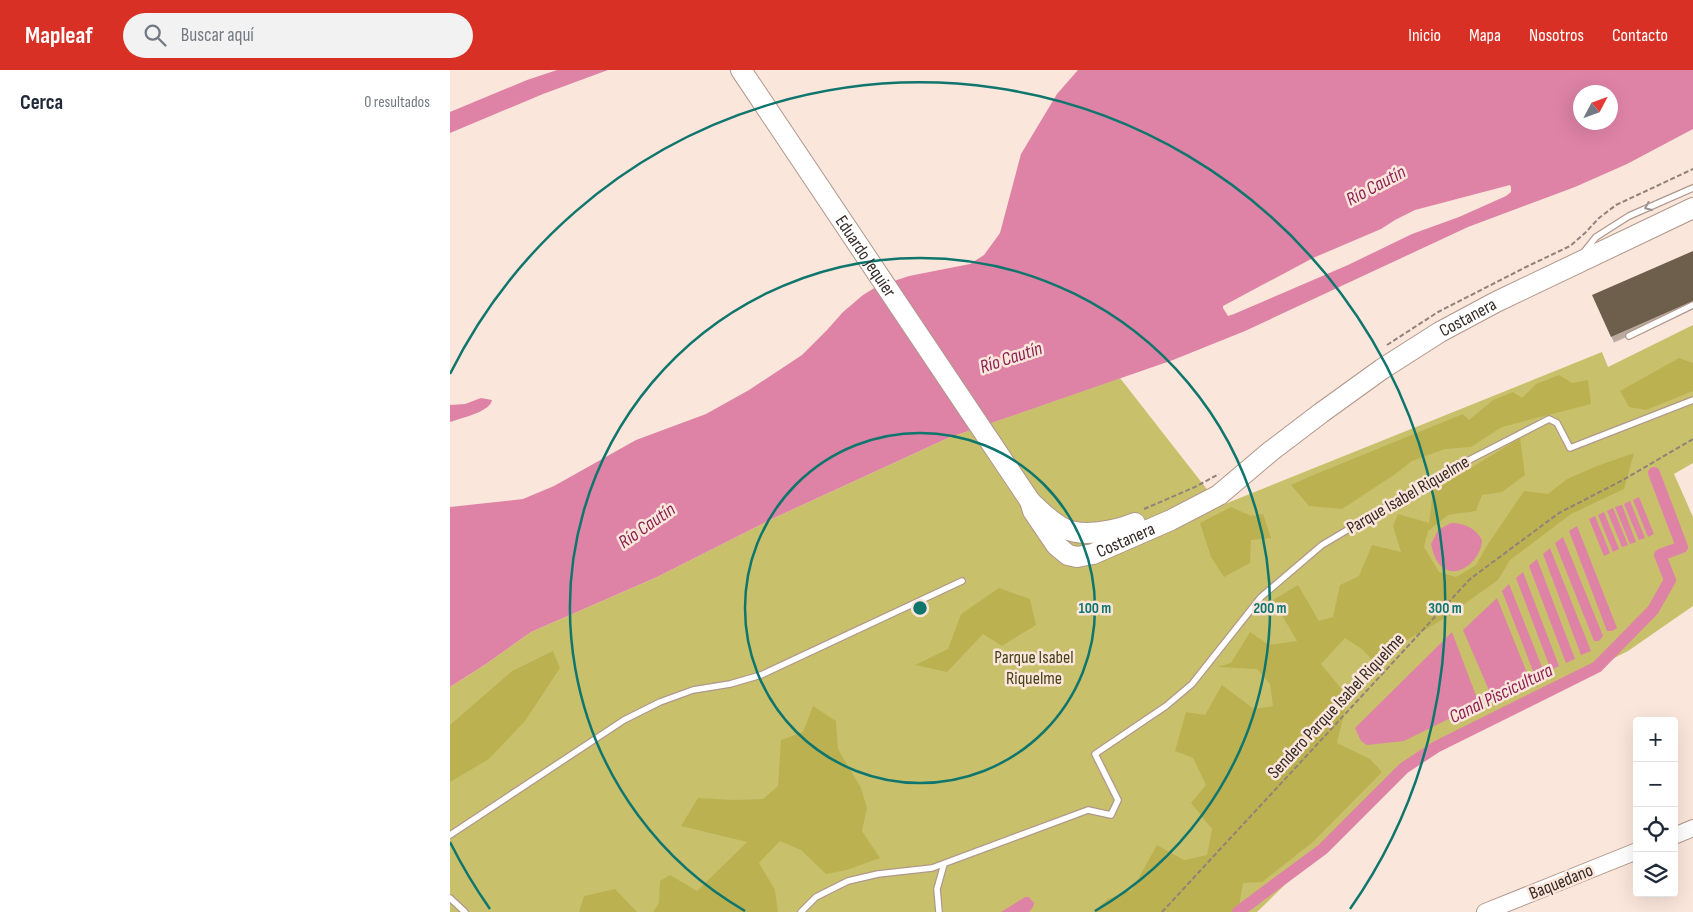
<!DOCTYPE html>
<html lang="es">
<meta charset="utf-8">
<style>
:root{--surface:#fff;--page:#f2f2f3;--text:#1f2937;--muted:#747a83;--line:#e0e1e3;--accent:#d93025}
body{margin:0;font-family:"Sofia Sans Condensed",sans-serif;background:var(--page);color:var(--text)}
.controls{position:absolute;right:15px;bottom:15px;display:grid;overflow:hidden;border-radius:5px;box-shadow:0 5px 20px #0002}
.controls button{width:45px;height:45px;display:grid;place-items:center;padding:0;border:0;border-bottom:1px solid var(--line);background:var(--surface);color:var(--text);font:25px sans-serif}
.compass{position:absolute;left:1123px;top:15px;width:45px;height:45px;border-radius:50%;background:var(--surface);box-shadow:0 5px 20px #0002;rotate:49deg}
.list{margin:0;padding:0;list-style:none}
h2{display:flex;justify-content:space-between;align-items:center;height:65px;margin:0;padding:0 20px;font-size:21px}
h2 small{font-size:16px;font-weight:400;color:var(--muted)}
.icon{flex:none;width:28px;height:28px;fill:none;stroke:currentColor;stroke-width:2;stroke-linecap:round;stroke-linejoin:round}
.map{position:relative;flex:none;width:1243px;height:842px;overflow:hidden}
header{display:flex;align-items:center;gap:30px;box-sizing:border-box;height:70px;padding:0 25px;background:var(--accent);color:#fff}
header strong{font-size:24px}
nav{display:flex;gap:28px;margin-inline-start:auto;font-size:18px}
.search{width:350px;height:45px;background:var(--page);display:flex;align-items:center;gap:12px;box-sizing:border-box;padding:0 18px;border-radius:28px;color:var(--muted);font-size:19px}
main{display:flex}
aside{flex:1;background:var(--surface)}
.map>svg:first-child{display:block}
.green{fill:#c9c06c}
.forest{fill:#bcb151}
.water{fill:#de83a6;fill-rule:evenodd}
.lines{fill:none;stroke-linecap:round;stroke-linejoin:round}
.canal{stroke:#de83a6;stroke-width:12}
.building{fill:#6d5f4b;filter:url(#shadow)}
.lane-casing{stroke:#b0978a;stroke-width:8}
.secondary-casing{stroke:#b0978a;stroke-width:18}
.highway-casing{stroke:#b0978a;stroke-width:22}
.path{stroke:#91827a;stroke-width:2;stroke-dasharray:5 2.5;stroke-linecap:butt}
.lane{stroke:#fff;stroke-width:5.5}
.secondary{stroke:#fff;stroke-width:16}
.highway{stroke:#fff;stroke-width:20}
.oneway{stroke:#9a9592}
.ring{fill:none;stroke:#0f766e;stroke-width:2.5}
.labels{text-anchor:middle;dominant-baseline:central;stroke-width:5;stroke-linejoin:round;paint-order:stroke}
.street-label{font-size:18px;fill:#352b26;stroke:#fbe6db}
.park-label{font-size:18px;fill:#47431a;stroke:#fbe6db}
.water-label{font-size:19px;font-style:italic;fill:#8c2154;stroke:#fbe6db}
.centre{fill:#0f766e;stroke:#fbe6db;stroke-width:2.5}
.ring-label{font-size:15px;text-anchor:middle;font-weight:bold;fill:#0f766e;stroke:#fbe6db;stroke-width:5;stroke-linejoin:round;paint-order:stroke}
</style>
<header>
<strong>Mapleaf</strong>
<div class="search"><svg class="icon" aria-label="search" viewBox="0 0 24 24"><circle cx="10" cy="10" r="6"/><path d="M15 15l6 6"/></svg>Buscar aquí</div>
<nav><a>Inicio</a><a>Mapa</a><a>Nosotros</a><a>Contacto</a></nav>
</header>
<main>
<aside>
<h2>Cerca<small>0 resultados</small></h2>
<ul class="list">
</ul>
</aside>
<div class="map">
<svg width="1243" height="842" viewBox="0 0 1243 842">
<defs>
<filter id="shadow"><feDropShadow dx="3" dy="5.5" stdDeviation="0" flood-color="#0004"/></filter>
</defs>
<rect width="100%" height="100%" fill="#fbe6db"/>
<path class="green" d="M 1243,255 L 1243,393 L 1224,404 L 1243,447 L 1243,536 L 1178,581 L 965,688 L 807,842 L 0,842 L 0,617 L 36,594 L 81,562 L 207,507 L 324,448 L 498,368 L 670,308 L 770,436 L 1152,282 L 1158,297 Z"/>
<path class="forest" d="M 1229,288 L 1243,293 L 1243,321 L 1196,340 L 1179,337 L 1170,321 Z
M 1109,305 L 1122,313 L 1138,310 L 1141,334 L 1052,357 L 1021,377 L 995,379 L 962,391 L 944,405 L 892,439 L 859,436 L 841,415 L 861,406 L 1013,344 L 1019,350 L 1043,330 L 1063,322 L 1072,328 L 1086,314 Z
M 1070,368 L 1075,405 L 1052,422 L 1032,425 L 1026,441 L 998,445 L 978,461 L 974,477 L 989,502 L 1006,507 L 1026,495 L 1038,474 L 1074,421 L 1098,424 L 1117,409 L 1147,396 L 1184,383 L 1174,419 L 1121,444 L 1060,490 L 1048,510 L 992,550 L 922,590 L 912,579 L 895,568 L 871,594 L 898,627 L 887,673 L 920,689 L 932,702 L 863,772 L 812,812 L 793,813 L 788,842 L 643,842 L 658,829 L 682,820 L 707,775 L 734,790 L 757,785 L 762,759 L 741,733 L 756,715 L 743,688 L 725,681 L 736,642 L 755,645 L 772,615 L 804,639 L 823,636 L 820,614 L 807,599 L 767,597 L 781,593 L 800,562 L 819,575 L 847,571 L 823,530 L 848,515 L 869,551 L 883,547 L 890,515 L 909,506 L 922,475 L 951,482 L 943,456 L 948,444 L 979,453 L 983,421 Z
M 781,437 L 801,446 L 813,444 L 821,468 L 801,470 L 800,493 L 774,507 L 761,487 L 750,453 Z
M 549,518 L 580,529 L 586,555 L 552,576 L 533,564 L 497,602 L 465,595 L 498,579 L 511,544 Z
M 103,581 L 110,598 L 75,651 L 39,689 L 0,712 L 0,655 L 62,601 Z
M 363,636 L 386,651 L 388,679 L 411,718 L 417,738 L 412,761 L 430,788 L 397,800 L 376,804 L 351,780 L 330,771 L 309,793 L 325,820 L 328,842 L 203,842 L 209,833 L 210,811 L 220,805 L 247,821 L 297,772 L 231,756 L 248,728 L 284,730 L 313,729 L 328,716 L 331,670 L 353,662 Z
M 165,819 L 187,842 L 129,842 L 134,826 Z"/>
<path class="water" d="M 107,0 L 158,0 L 93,24 L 0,63 L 0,42 L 77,10 Z
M 628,0 L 1243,0 L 1243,59 L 1177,94 L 1125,117 L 1018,157 L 795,261 L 723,290 L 498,368 L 324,448 L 207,507 L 81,562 L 36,594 L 0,617 L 0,437 L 73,429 L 104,416 L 186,370 L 256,344 L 299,320 L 352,285 L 377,260 L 393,242 L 413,225 L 426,217 L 459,206 L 520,194 L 534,185 L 550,163 L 571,84 L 607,24 ZM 1130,22 L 1160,22 L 1160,52 L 1130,52 ZM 1060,115 L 1061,117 L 1061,122 L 1056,126 L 1009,147 L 962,164 L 898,195 L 784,244 L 778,246 L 773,238 L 773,236 L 863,188 L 931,159 L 945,150 L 965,140 Z
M 31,328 L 42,330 C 40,342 11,348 0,352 L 0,335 L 15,334 Z
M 1189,427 L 1204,464 L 1198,467 L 1183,430 Z
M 1180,431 L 1195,468 L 1189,470 L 1174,434 Z
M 1172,435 L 1186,472 L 1180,474 L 1165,437 Z
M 1163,438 L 1178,475 L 1172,477 L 1157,441 Z
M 1154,442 L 1169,479 L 1163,482 L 1148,445 Z
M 1145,446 L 1160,483 L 1154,486 L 1139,449 Z
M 1001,453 C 1015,453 1025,458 1032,470 C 1032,488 1008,512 991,496 C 985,490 983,482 981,474 L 988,460 Z
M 1127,456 L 1167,558 L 1162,561 L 1157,561 L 1119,461 Z
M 1113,467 L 1153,566 L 1149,571 L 1144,571 L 1105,473 Z
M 1100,478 L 1141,581 L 1131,585 L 1093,484 Z
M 1087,489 L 1125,589 L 1116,593 L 1079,496 Z
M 1073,502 L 1109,596 L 1101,600 L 1066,508 Z
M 1059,514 L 1094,602 L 1085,606 L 1052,521 Z
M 1047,528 L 1079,608 L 1041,625 L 1013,560 Z
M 1002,562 L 1028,631 L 1027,635 L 954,671 L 917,675 L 911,671 L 905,658 Z
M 575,827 L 579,827 L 584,833 L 583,837 L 579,842 L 551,842 Z"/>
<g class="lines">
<path class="canal" d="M 788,842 L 873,779 L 954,698 L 986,677 L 1147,597 L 1203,540 L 1220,510 L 1210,485 L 1232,477 L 1204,403"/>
</g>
<path class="building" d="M 1243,181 L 1243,231 L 1161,267 L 1142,225 Z"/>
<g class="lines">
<defs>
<path id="lane" d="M 1134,182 L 1146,167 L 1179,146 L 1243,118
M 1179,266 L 1243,235
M 0,765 L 174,650 L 210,632 L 243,620 L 280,614 L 311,605 L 512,511
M 0,828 L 15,842
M 351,842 L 366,827 L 398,811 L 428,804 L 482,798 L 638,740 L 661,745 L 668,730 L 645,684 L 716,636 L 742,614 L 811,527 L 872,475 L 990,405 L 1099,349 L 1107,353 L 1120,378 L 1243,330
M 489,842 L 487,819 L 494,794"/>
<path id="secondary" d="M 1224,766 L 1243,758
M 1035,842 L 1187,781"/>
<g id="highway">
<path id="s1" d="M 291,0 L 580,431 C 590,441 600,451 613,458 C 632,468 665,461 685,453"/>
<path id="s2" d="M 580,431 L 583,441 L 606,475 L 618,485 L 627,487 L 643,484 L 721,450 L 769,425 L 821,381 L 871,343 L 932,299 L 990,262 L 1046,232 L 1243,138"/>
</g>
</defs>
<use href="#lane" class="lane-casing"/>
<use href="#secondary" class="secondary-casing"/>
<use href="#highway" class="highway-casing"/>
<path class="path" d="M 937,275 L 988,242 L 1076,197 L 1120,176 L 1135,163 L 1149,148 L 1166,135 L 1243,99
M 694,439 L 745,417 L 769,404
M 712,842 L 1020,509 L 1109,443 L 1173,410 L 1243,369"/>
<use href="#lane" class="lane"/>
<use href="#secondary" class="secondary"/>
<use href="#highway" class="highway"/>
</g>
<defs><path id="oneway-chevron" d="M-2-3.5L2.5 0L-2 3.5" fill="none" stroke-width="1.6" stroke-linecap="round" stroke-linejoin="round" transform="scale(1.25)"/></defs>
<use class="oneway" href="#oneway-chevron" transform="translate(1198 137) rotate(157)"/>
<g class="ring">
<circle cx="470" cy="538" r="175"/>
<path d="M295 841A350 350 0 1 1 645 841"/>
<path d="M40 839A525 525 0 0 1 0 772M0 304A525 525 0 1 1 900 839"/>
</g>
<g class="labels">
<g class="street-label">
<text stroke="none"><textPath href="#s1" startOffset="224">Eduardo Jequier</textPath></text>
<text stroke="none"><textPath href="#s2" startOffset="538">Costanera</textPath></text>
<text transform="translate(958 425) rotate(-30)">Parque Isabel Riquelme</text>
<text stroke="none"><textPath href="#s2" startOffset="128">Costanera</textPath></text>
<text transform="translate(886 636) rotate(-47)">Sendero Parque Isabel Riquelme</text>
<text transform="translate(1111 812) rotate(-22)">Baquedano</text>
</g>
<g class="park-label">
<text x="584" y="587">Parque Isabel<tspan x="584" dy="21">Riquelme</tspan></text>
</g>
<g class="water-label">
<text transform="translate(926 116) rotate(-28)">Río Cautín</text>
<text transform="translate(561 288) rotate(-18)">Río Cautín</text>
<text transform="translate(197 456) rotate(-35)">Río Cautín</text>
<text transform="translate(1051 624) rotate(-26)">Canal Piscicultura</text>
</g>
</g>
<circle cx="470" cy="538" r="8" class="centre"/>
<g class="ring-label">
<text x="645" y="543">100 m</text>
<text x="820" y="543">200 m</text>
<text x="995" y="543">300 m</text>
</g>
</svg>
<div class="controls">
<button>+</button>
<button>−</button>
<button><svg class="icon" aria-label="locate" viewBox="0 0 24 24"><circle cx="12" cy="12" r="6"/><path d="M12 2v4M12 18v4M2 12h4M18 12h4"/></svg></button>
<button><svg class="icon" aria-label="layers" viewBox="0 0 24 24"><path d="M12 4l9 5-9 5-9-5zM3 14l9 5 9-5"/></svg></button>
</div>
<svg class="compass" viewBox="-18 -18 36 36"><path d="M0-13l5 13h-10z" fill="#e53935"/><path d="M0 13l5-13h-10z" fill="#747a83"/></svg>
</div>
</main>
